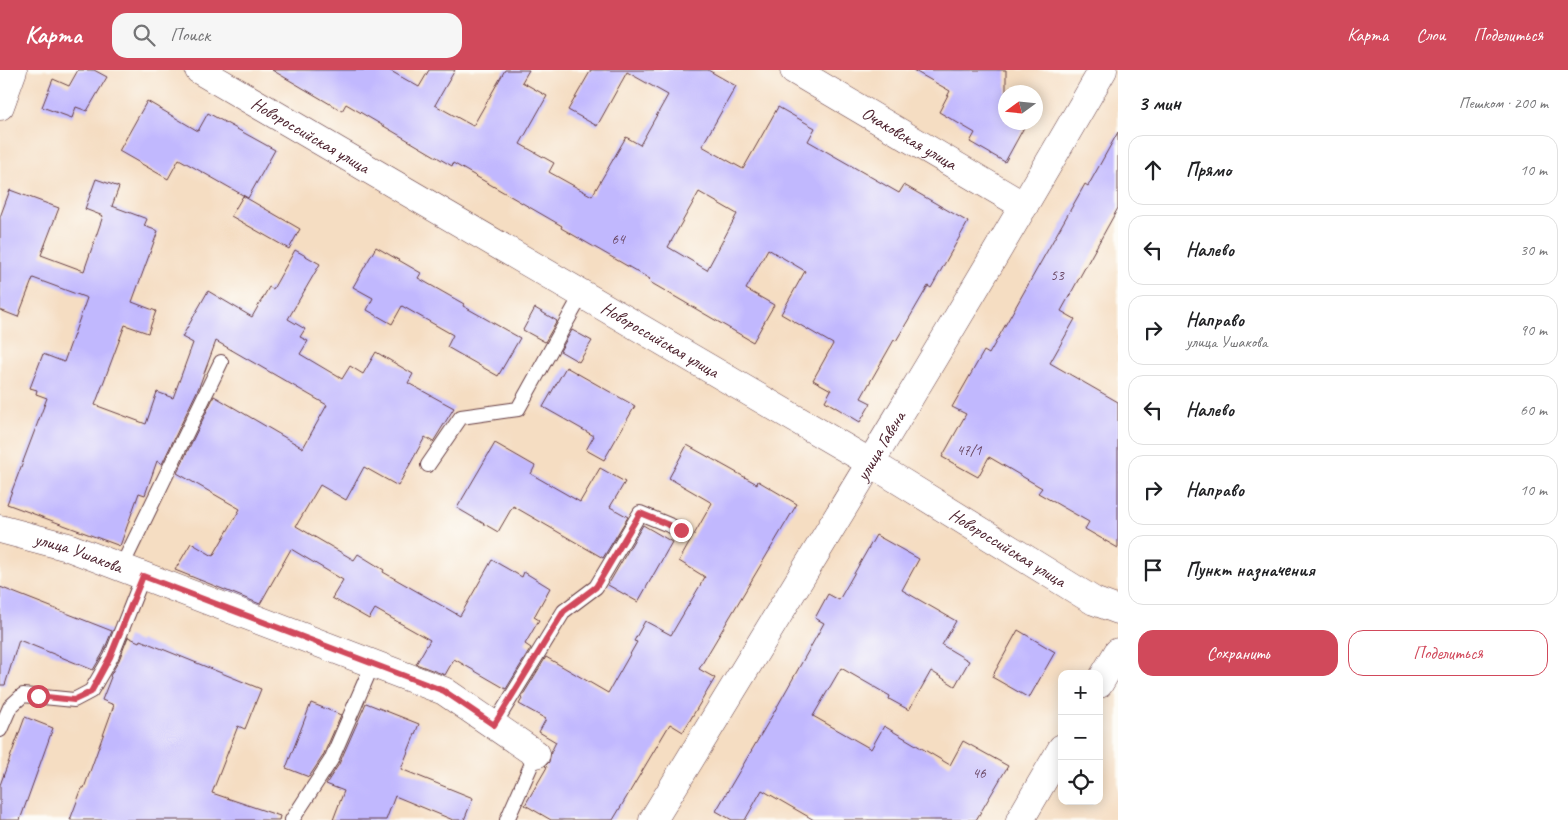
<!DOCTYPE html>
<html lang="ru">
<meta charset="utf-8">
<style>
:root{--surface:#fff;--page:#f6f6f6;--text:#202124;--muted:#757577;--line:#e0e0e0;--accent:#d1495b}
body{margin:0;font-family:Caveat,sans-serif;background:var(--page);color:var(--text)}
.controls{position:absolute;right:15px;bottom:15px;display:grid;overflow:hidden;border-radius:10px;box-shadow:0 2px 12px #0003}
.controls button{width:45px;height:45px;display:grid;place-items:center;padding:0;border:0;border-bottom:1px solid var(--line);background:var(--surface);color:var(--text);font:25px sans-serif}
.compass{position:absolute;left:998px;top:15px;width:45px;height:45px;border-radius:50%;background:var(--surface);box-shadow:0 2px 12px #0003;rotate:255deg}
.stop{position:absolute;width:15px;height:15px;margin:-11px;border:4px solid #d1495b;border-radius:50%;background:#fff}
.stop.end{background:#d1495b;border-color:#fff;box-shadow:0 1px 5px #0008}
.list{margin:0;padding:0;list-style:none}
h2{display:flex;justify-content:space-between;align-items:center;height:65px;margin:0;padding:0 20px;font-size:21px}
h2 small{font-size:16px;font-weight:400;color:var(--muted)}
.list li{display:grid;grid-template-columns:32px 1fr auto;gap:15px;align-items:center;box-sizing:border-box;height:70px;margin:0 10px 10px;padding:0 10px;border:1px solid var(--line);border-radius:15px}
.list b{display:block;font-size:19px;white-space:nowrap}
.list p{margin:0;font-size:16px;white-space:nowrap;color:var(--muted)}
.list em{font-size:16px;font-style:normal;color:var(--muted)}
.actions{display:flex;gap:10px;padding:15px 20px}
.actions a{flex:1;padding:11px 0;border:1px solid var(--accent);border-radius:15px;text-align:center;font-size:18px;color:var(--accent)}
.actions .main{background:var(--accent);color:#fff}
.icon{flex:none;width:28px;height:28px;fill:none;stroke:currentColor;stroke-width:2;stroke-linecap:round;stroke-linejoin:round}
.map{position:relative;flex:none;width:1118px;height:750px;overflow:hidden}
header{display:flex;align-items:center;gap:30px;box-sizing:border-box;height:70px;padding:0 25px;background:var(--accent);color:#fff}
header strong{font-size:24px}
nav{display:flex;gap:28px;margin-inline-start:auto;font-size:18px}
.search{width:350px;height:45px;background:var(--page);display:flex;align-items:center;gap:12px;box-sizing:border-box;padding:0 18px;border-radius:15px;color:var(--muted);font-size:19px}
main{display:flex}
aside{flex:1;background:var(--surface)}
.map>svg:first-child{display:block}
.building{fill:#c1b8fe;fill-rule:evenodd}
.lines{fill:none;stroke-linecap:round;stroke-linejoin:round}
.lane-casing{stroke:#643c42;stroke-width:16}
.street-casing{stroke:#643c42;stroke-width:29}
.secondary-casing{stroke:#643c42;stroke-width:29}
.lane{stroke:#fff;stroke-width:14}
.street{stroke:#fff;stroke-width:28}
.secondary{stroke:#fff;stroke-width:28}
.route{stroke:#d1495b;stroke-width:6}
.labels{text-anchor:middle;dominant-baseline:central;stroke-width:4;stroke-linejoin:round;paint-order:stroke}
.number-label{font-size:15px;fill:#684560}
.street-label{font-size:18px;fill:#4a1f2b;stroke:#fdfcf7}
</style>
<header>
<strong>Карта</strong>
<div class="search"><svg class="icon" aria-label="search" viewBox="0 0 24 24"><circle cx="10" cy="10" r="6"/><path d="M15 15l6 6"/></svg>Поиск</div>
<nav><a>Карта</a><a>Слои</a><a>Поделиться</a></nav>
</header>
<main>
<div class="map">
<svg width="1118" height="750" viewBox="0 0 1118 750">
<rect width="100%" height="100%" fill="#fdfcf7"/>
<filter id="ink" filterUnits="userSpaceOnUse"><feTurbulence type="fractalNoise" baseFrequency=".02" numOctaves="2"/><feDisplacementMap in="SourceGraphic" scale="10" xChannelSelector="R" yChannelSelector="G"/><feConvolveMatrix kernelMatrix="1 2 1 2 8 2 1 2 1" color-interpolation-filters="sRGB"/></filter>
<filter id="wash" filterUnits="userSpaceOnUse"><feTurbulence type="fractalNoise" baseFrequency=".0096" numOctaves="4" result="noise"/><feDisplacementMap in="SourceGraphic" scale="20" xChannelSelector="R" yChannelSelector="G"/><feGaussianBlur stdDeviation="1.12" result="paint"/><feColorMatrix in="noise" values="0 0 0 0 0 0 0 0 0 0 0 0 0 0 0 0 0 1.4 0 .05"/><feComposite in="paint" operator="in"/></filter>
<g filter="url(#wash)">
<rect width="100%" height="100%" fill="#f5ddc2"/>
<g id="blocks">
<path class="building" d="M 78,0 L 94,0 L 107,7 L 87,41 L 76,37 L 72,48 L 42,37 L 53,9 L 69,16 Z
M 272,0 L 389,0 L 419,17 L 429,0 L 455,0 L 435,35 L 473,56 L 505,0 L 529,0 L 522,12 L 547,26 L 520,74 L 554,93 L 549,102 L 592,126 L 626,67 L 640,75 L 668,25 L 627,2 L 597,56 L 568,40 L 591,0 L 708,0 L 736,16 L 702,76 L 743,99 L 778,37 L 815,58 L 808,71 L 899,123 L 904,115 L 968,152 L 931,218 L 928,216 L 896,271 L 894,270 L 861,328 L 871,333 L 860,352 L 825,331 L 831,320 L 813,310 L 833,274 L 781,244 L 805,201 L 768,179 L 746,219 L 774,235 L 753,272 L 648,211 L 650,209 L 561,158 L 562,156 L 453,93 L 452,96 L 346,34 L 342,41 ZM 699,122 L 737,144 L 707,200 L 668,177 Z
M 913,0 L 1006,0 L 1006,52 L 1027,52 L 1005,92 L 970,72 L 975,63 L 939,42 L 950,21 Z
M 147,31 L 198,61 L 208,43 L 275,80 L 248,128 L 179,89 L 168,109 L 119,81 Z
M 1118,62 L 1118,138 L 1061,241 L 1075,249 L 1050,293 L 1118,332 L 1118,478 L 1085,459 L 1089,452 L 1038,423 L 1042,418 L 989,387 L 978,407 L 942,387 L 966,344 L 952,337 L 984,281 L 989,284 L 1085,114 L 1088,116 Z
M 96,109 L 119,117 L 112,136 L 147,149 L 144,156 L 158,161 L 132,232 L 156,241 L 148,263 L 125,255 L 95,335 L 146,354 L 157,322 L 173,328 L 193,273 L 182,267 L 208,221 L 252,247 L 269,217 L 273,219 L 295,180 L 320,194 L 288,249 L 305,259 L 300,267 L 308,271 L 300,284 L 342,309 L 350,296 L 363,304 L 376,282 L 413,304 L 408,313 L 454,338 L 433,372 L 425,367 L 398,416 L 364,397 L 346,430 L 320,415 L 296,456 L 354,490 L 358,484 L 384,500 L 383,502 L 460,546 L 492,490 L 522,507 L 524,502 L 550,518 L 534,547 L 539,550 L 525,574 L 531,578 L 506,619 L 454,589 L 445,605 L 416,594 L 430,570 L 375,539 L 369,549 L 332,528 L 343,510 L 291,479 L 260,534 L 175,500 L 191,473 L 213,486 L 240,439 L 177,403 L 214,326 L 303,378 L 327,335 L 216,271 L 199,317 L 162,394 L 157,391 L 145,425 L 139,423 L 120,476 L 7,434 L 47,328 L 36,324 L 37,320 L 30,318 L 43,284 L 64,292 L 87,228 L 33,208 L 18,247 L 0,240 L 0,147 L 10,120 L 59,138 L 41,185 L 84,201 L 103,146 L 85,139 Z
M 243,126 L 300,159 L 289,179 L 231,146 Z
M 376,177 L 421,203 L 418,208 L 464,234 L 463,236 L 520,268 L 498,306 L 447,277 L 453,265 L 402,236 L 392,254 L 367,240 L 373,228 L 353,217 Z
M 535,238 L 557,251 L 545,272 L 523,260 Z
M 572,260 L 592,271 L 579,292 L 560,281 Z
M 566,297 L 635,336 L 604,390 L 586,380 L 594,366 L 543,337 Z
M 495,373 L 535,396 L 531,404 L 580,432 L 600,398 L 625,412 L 610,437 L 628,447 L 603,488 L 513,436 L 498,462 L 457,438 Z
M 687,375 L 757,414 L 758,411 L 797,434 L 699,599 L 715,608 L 683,662 L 670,654 L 613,750 L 551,750 L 525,735 L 547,697 L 545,696 L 549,692 L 551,682 L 556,672 L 539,662 L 546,649 L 519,634 L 522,629 L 521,628 L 546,587 L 608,623 L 637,572 L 634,571 L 645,551 L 671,565 L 705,507 L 679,491 L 712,433 L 669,408 Z
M 643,455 L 672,472 L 638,532 L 608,515 Z
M 876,465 L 919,489 L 902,520 L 956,551 L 942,575 L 969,591 L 955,616 L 931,601 L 909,640 L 889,629 L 890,626 L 841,598 L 813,646 L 871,679 L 884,656 L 950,695 L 963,671 L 1008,696 L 976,750 L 814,750 L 762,720 L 745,750 L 732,750 L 716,741 L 773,644 L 824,553 L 815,548 L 828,524 L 839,530 Z
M 0,517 L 112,561 L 103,583 L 93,600 L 19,570 L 5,615 L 0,615 Z
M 1018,560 L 1055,582 L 1029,628 L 992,607 Z
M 128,567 L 139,572 L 140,570 L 261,619 L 245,659 L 238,656 L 212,723 L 280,746 L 279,750 L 70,750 L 82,718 L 84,718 L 114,635 L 102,630 L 111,607 L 110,606 L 119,590 Z
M 311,633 L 341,645 L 323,686 L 309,707 L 286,698 Z
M 366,633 L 419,654 L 401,699 L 473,728 L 464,750 L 453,750 L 395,726 L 386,750 L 333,750 L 344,721 L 326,714 L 339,694 Z
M 25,647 L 53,658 L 20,750 L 0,750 L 0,715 Z"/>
</g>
</g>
<g filter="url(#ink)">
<use href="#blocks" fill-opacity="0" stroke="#643c42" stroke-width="1"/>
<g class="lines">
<defs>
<path id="lane" d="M 428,395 L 461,347 L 518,339 L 582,224
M 121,498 L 221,292
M 494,655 L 564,541 L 596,517 L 640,443 L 681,460
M 0,660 L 10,637 L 23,625 L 74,630 L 91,621 L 111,587 L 143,506
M 292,750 L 331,690 L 373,593
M 507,750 L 536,684"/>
<g id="street">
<path id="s1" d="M 199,0 L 871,393 L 1094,531 L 1118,540"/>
<path id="s2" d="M 794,0 L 1024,136"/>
<path d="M 0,36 L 13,0"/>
<path id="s3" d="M 0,459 L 68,477 L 444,621 L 536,684"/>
<path d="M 1099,614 L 1118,582"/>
<path d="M 1020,750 L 1062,678"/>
</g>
<g id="secondary">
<path id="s4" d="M 653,750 C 805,501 957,253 1103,0"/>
</g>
</defs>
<use href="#lane" class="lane-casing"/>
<use href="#street" class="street-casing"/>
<use href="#secondary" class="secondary-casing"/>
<use href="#lane" class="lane"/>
<use href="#street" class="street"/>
<use href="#secondary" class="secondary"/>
</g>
</g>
<g class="lines" filter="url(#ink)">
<path class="route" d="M 38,626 L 74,630 L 91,622 L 110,587 L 143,506 L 444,621 L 494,655 L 564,541 L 596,517 L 640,443 L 681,460"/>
</g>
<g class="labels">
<g class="number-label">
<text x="618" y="169">64</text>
<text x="1057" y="205">53</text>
<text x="969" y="380">47/1</text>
<text x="979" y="703">46</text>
</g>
<g class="street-label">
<text stroke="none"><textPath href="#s1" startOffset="129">Новороссийская улица</textPath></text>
<text stroke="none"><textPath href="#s2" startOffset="134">Очаковская улица</textPath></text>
<text stroke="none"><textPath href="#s1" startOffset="534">Новороссийская улица</textPath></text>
<text stroke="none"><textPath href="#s4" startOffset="438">улица Гавена</textPath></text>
<text stroke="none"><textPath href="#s1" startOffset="939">Новороссийская улица</textPath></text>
<text stroke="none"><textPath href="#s3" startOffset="82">улица Ушакова</textPath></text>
</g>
</g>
</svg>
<div class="controls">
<button>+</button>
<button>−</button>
<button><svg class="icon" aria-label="locate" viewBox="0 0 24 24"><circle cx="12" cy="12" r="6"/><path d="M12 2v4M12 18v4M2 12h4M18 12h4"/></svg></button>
</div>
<svg class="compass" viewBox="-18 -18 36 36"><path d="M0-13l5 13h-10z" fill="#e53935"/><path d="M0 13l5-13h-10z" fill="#757577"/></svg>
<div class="stop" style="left:38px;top:626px"></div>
<div class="stop end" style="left:681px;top:460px"></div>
</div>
<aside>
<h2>3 мин<small>Пешком · 200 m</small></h2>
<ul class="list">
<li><svg class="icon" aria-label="ahead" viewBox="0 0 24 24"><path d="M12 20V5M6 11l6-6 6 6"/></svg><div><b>Прямо</b></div><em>10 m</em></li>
<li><svg class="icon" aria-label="left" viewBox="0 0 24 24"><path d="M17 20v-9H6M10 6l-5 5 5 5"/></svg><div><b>Налево</b></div><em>30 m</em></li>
<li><svg class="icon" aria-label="right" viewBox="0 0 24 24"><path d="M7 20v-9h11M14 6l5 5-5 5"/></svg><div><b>Направо</b><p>улица Ушакова</p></div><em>90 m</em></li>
<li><svg class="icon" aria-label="left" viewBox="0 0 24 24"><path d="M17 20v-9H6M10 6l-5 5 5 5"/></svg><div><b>Налево</b></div><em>60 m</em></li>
<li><svg class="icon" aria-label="right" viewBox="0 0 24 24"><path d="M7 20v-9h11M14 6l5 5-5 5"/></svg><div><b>Направо</b></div><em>10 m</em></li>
<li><svg class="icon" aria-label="arrive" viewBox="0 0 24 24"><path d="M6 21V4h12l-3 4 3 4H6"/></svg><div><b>Пункт назначения</b></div></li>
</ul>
<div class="actions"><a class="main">Сохранить</a><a>Поделиться</a></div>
</aside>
</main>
